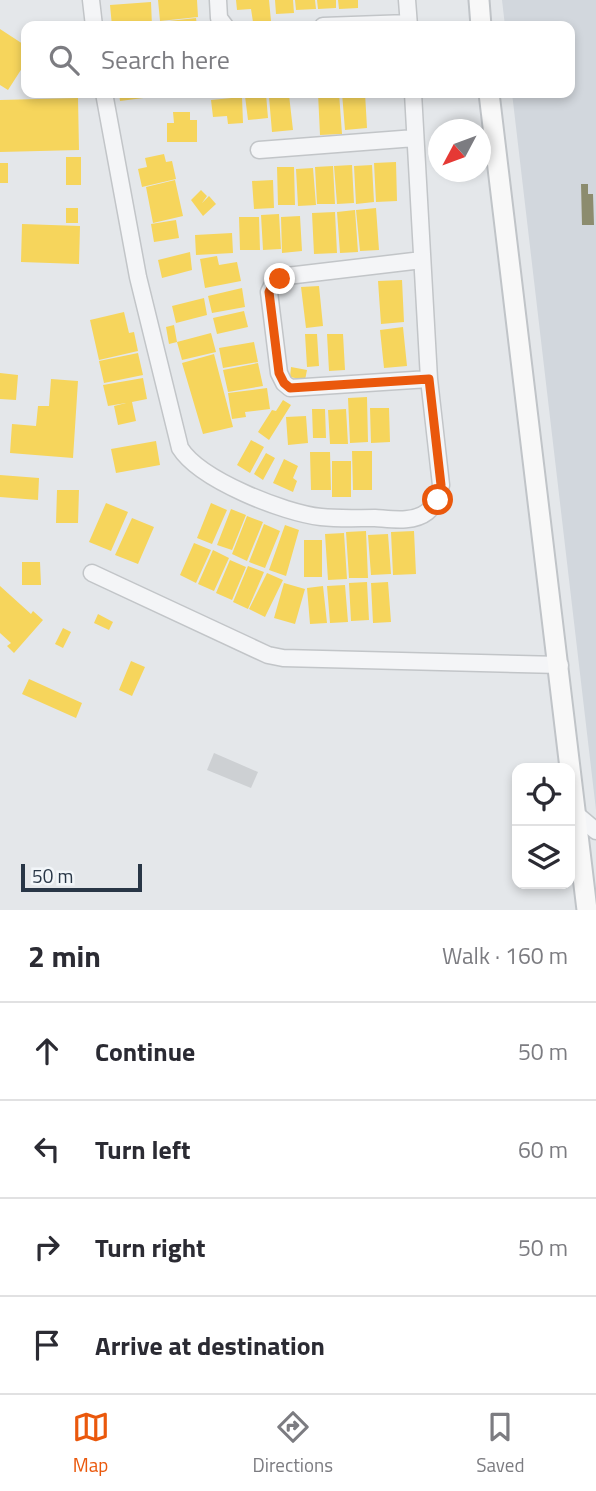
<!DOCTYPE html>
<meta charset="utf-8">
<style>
:root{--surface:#fff;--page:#f2f2f3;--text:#2b2b33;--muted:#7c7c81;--line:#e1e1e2;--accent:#ea580c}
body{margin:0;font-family:"Titillium Web",sans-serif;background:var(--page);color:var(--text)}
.controls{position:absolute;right:21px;bottom:21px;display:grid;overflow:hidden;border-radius:14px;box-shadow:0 4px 10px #0003}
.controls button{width:63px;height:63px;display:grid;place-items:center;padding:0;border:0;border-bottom:2px solid var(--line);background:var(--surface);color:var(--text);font:35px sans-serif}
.compass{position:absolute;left:428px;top:119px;width:63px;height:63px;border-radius:50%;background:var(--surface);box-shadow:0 4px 10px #0003;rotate:229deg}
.scale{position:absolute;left:21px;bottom:18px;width:121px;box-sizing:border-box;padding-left:7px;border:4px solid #283646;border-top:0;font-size:19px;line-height:24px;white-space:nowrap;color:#283646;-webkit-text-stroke:5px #f2f6f9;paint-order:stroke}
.stop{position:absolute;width:21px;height:21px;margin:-16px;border:5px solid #ea580c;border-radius:50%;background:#fff}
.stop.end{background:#ea580c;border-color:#fff;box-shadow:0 2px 7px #0008}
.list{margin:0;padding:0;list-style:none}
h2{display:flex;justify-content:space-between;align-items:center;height:91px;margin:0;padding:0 28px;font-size:30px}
h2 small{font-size:23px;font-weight:400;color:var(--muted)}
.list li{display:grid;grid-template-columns:46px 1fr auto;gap:21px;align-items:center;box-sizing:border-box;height:98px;padding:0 28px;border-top:2px solid var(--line)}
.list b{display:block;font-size:26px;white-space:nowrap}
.list em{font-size:23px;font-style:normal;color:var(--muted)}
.icon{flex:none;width:38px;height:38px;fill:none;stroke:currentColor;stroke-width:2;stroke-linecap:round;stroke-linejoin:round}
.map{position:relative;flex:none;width:596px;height:910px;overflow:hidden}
.search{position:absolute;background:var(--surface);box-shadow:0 4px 10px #0003;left:21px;right:21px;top:21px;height:77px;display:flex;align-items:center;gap:18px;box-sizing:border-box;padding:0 24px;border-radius:14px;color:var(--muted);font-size:26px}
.sheet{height:483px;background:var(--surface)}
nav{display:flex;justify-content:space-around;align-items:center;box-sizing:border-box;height:98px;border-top:2px solid var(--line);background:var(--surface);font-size:19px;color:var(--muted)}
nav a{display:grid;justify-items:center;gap:4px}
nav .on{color:var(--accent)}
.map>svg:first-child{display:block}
.built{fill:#d2d7dd}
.homes{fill:#f6d55c}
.industry{fill:#8c8c6e}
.building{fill:#cdd0d3}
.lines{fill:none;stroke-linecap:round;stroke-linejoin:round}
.minor-casing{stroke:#c2c5c8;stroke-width:19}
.major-casing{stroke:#c0c4c8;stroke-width:23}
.minor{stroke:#f4f5f7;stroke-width:16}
.major{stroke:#f8f8f8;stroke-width:19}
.route{stroke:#ea580c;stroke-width:9}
</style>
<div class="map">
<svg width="596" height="910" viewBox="0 0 596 910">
<rect width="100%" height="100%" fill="#e4e7ea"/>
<path class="built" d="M 502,0 L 596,0 L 596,810 L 512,93 L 570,93 L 570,26 L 505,26 Z"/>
<path class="homes" d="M 158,0 L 197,0 L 198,17 L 160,21 Z
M 236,0 L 269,0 L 271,21 L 253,22 L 251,9 L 237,10 Z
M 275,0 L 293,0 L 294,13 L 276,14 Z
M 295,0 L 315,0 L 316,9 L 296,10 Z
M 317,0 L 336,0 L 336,8 L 318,9 Z
M 338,0 L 358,0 L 358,8 L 339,9 Z
M 151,2 L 152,26 L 112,26 L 110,5 Z
M 196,18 L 197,26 L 160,26 L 160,22 Z
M 0,29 L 26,46 L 26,62 L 8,90 L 0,85 Z
M 119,93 L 158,93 L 159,96 L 120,101 Z
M 318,93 L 339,93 L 342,134 L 320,135 Z
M 342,93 L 365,93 L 367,128 L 345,130 Z
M 266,94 L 268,118 L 248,120 L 245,96 Z
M 289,95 L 293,130 L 272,132 L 269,97 Z
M 242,97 L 243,123 L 228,124 L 227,116 L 213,117 L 211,100 Z
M 78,98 L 79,150 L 0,152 L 0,100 Z
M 173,112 L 190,112 L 190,120 L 197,120 L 197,142 L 167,142 L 167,123 L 174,123 Z
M 164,154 L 166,162 L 172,161 L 176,179 L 142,187 L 138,169 L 147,167 L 145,158 Z
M 66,157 L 81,157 L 81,185 L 66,185 Z
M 396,162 L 397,201 L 376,202 L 374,163 Z
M 0,163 L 8,163 L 8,183 L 0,183 Z
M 352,165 L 354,203 L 337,204 L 334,166 Z
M 372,165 L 374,202 L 356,204 L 354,166 Z
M 333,166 L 335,204 L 317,204 L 315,167 Z
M 277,167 L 294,167 L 295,205 L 278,205 Z
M 313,168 L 316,205 L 298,206 L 296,169 Z
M 175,180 L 183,216 L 153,223 L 146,187 Z
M 273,180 L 274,208 L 254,209 L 252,181 Z
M 201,190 L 207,196 L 202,203 L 209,196 L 216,204 L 203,216 L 191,200 Z
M 66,208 L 78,208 L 78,223 L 66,223 Z
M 376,208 L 379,250 L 360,251 L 356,210 Z
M 355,210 L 358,252 L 340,253 L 337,212 Z
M 335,212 L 337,253 L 314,254 L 312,213 Z
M 279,214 L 281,249 L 263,250 L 261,215 Z
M 300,216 L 302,251 L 282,253 L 281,217 Z
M 239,217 L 259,217 L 260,250 L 240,250 Z
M 176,220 L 179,238 L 154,242 L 151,224 Z
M 22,224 L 80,226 L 79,264 L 21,262 Z
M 232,233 L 233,253 L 196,255 L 195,235 Z
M 190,252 L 192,270 L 162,278 L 158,260 Z
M 217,256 L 219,265 L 237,262 L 241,281 L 205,288 L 200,259 Z
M 402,280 L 404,322 L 381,324 L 378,281 Z
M 319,286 L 323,326 L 306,328 L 301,287 Z
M 242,288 L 245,307 L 212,313 L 208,296 Z
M 204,298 L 207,315 L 176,323 L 172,306 Z
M 244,311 L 248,327 L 217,334 L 213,318 Z
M 124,312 L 129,333 L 134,332 L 138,351 L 99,360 L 90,320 Z
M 174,325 L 177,342 L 169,344 L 166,327 Z
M 403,327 L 407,366 L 384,368 L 380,330 Z
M 211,333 L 216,352 L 182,360 L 177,342 Z
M 305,334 L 317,334 L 319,366 L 307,367 Z
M 327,334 L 343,334 L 345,370 L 329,371 Z
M 254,342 L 258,362 L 223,368 L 219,348 Z
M 138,353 L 143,375 L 104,383 L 99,361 Z
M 214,354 L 233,427 L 203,434 L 182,363 Z
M 258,363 L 263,386 L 228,392 L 223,370 Z
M 291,367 L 307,370 L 305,380 L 290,377 Z
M 0,373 L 18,375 L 16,400 L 0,399 Z
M 143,378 L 147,399 L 132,402 L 136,421 L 118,425 L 114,406 L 126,403 L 108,406 L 103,385 Z
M 51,379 L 78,381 L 73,458 L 10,453 L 12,424 L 36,426 L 38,406 L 49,406 Z
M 267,388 L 270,409 L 245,412 L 246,417 L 232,419 L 228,393 Z
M 367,397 L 368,442 L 350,443 L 348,398 Z
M 283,400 L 291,405 L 269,440 L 258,432 L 272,410 L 276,411 Z
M 370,408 L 389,408 L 390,442 L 371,443 Z
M 312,409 L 325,409 L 326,438 L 313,438 Z
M 346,409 L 348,444 L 330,444 L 328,410 Z
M 306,416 L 308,443 L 288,445 L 286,417 Z
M 251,440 L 264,447 L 250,473 L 237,465 Z
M 156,441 L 160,465 L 116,473 L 111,449 Z
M 352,451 L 372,451 L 372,490 L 353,490 Z
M 310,452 L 330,452 L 331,490 L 311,490 Z
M 266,453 L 275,458 L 263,480 L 254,474 Z
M 284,459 L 298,466 L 293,478 L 297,481 L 293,492 L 273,483 Z
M 332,461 L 351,461 L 351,497 L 332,497 Z
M 0,475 L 39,478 L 38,500 L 0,497 Z
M 57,490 L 79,490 L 78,523 L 56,523 Z
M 106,503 L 128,512 L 111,551 L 89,542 Z
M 211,503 L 227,510 L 212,544 L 197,538 Z
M 231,509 L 246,515 L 232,550 L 217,545 Z
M 247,516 L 263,522 L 247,561 L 232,554 Z
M 132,518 L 154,527 L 138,564 L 115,555 Z
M 264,524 L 280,531 L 265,568 L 249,562 Z
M 285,525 L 299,530 L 286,576 L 269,570 Z
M 366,531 L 368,578 L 349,578 L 346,532 Z
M 414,531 L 416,574 L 393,575 L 391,532 Z
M 344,533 L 347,579 L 328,580 L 325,534 Z
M 388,534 L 391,574 L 371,575 L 368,535 Z
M 304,540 L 322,540 L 322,577 L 304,577 Z
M 194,543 L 211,550 L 196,583 L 180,575 Z
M 213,550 L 229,558 L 214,591 L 198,584 Z
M 230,560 L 246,567 L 232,600 L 216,593 Z
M 22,562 L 40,562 L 41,585 L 22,585 Z
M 248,566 L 264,572 L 248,609 L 233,602 Z
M 267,573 L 283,580 L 265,617 L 249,609 Z
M 367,582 L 369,620 L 351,621 L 349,583 Z
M 388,582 L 391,622 L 373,623 L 371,583 Z
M 284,583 L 305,589 L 295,624 L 274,618 Z
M 345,585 L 348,622 L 330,623 L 327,586 Z
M 0,586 L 31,614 L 33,611 L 43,620 L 14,653 L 7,646 L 11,643 L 0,633 Z
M 323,586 L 327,623 L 310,624 L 307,588 Z
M 98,614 L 113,622 L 109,630 L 94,623 Z
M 63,628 L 71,632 L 63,648 L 55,644 Z
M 131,661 L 145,667 L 132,696 L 119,690 Z
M 29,679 L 82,703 L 76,718 L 22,694 Z"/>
<path class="industry" d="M 581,184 L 588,184 L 588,194 L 593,194 L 594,225 L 582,225 Z"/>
<path class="building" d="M 214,753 L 258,772 L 251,788 L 207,770 Z"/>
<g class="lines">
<defs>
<path id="minor" d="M 91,0 L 94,26
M 218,0 L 219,18 L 225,26
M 407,0 L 409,26
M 323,26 L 409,23
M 104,93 L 138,277 L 180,448 C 200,480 284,513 321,517 C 339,519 357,518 375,518 C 391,519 413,523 427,512 C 436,505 439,495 441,485 L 429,379 L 413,93
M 259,150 L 415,138
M 422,260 L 287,276 L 273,284 L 269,292 L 279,373 L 284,383 L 290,388 L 429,379
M 92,573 L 268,655 L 283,658 L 560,665
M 576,814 L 596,831"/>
<path id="major" d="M 479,0 L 481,26
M 489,93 L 587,910"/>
</defs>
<use href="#minor" class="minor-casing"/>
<use href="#major" class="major-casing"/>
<use href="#minor" class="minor"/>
<use href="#major" class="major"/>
</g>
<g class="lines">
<path class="route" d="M 280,279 L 273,284 L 269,292 L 279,373 L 284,383 L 290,388 L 429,379 L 441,485 L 438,500"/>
</g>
</svg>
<div class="controls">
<button><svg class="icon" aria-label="locate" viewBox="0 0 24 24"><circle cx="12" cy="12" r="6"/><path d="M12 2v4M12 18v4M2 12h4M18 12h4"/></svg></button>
<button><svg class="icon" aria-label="layers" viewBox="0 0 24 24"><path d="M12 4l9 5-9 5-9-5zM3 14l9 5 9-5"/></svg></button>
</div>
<svg class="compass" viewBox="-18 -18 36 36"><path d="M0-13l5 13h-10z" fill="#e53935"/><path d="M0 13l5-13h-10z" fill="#7c7c81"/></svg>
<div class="scale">50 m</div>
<div class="stop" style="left:438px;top:500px"></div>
<div class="stop end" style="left:280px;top:279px"></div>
<div class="search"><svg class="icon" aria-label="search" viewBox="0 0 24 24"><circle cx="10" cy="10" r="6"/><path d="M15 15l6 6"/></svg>Search here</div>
</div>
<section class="sheet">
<h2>2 min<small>Walk · 160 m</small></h2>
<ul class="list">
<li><svg class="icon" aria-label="ahead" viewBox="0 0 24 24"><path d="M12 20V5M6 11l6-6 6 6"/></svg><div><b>Continue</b></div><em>50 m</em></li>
<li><svg class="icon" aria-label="left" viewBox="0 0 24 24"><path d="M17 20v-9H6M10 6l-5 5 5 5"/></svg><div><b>Turn left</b></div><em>60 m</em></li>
<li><svg class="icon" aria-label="right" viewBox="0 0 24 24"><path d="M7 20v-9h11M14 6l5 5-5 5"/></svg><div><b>Turn right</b></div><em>50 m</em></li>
<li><svg class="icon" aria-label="arrive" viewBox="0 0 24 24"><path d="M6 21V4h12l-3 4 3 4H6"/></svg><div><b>Arrive at destination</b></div></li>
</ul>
</section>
<nav>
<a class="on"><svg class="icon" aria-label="map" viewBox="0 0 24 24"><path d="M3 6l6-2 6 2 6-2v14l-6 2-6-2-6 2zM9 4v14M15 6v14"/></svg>Map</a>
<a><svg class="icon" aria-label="directions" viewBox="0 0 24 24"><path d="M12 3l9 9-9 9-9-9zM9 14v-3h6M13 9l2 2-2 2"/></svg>Directions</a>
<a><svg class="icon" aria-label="saved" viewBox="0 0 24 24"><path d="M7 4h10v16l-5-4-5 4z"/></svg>Saved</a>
</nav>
